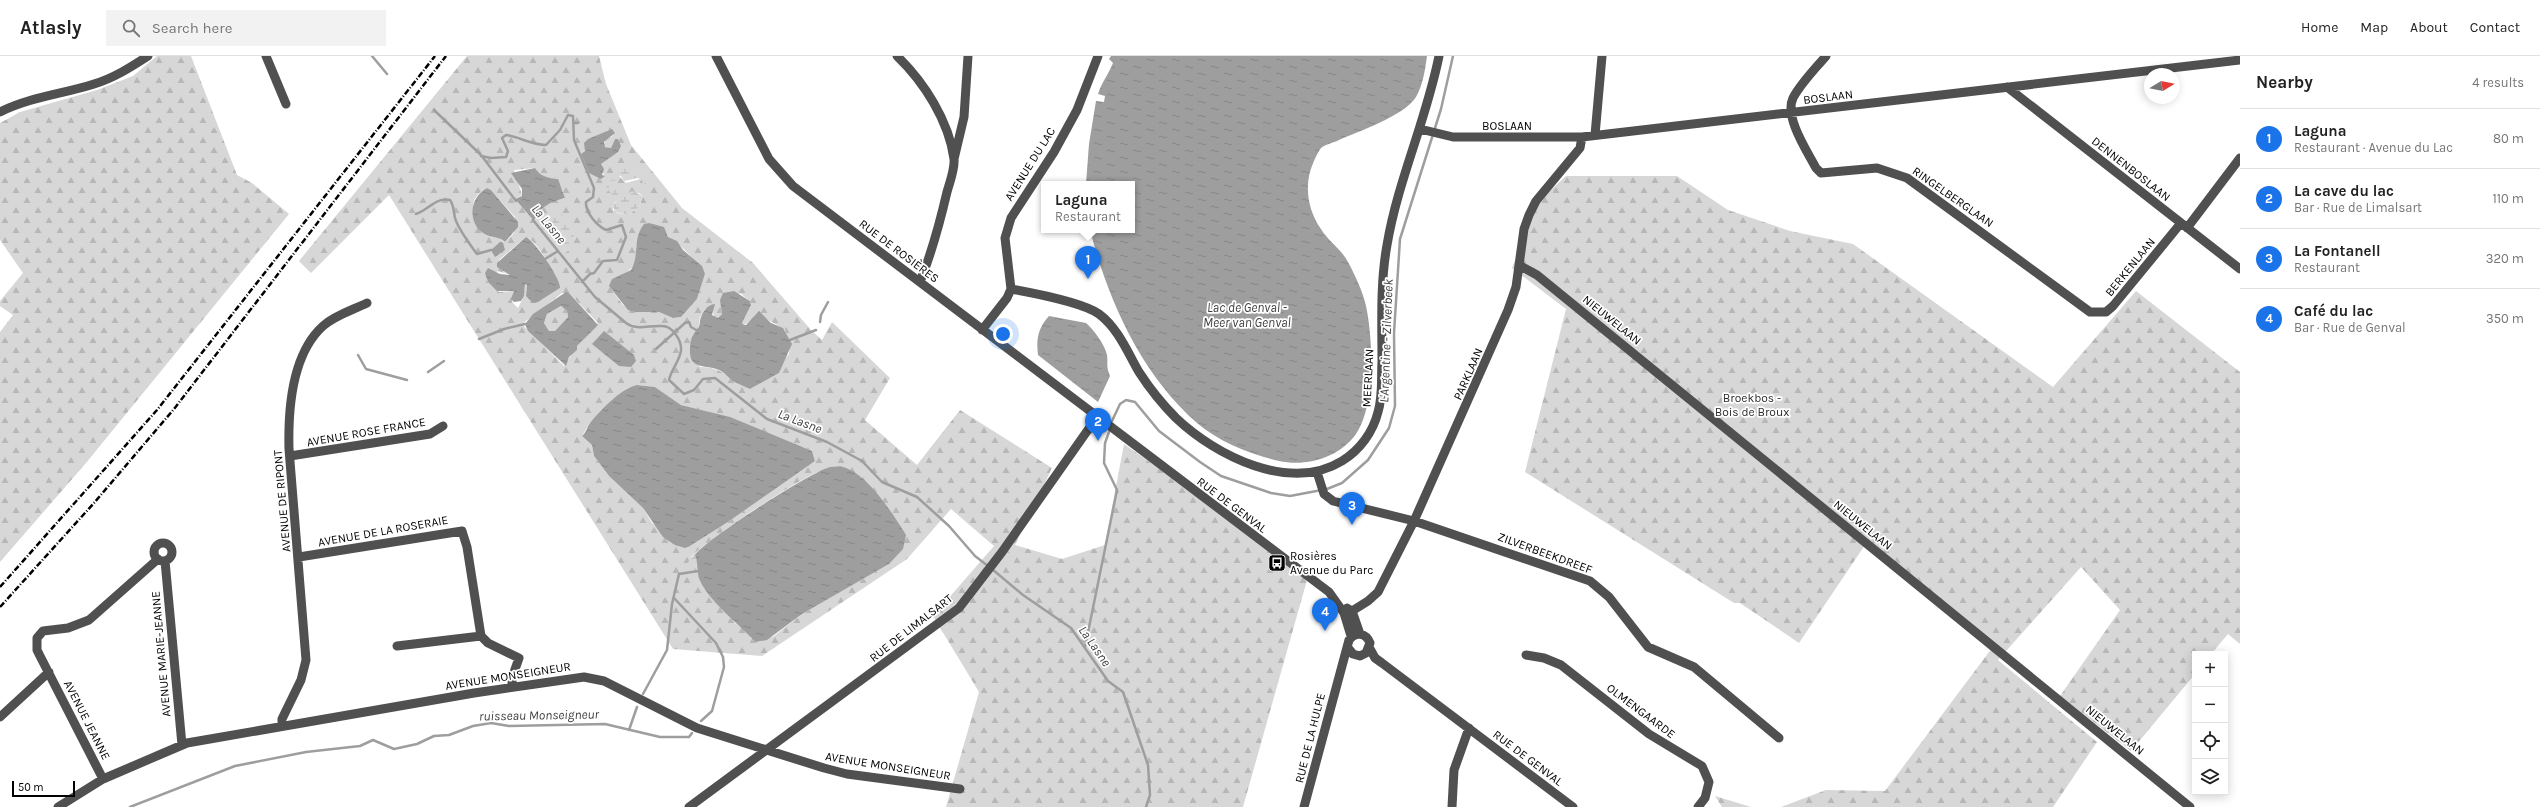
<!DOCTYPE html>
<meta charset="utf-8">
<style>
:root{--surface:#fff;--page:#f2f2f2;--text:#222;--muted:#767676;--line:#e0e0e0;--accent:#1a73e8}
body{margin:0;font-family:Karla,sans-serif;background:var(--page);color:var(--text)}
.controls{position:absolute;right:12px;bottom:12px;display:grid;overflow:hidden;border-radius:0px;box-shadow:0 2px 10px #0003}
.controls button{width:36px;height:36px;display:grid;place-items:center;padding:0;border:0;border-bottom:1px solid var(--line);background:var(--surface);color:var(--text);font:20px sans-serif}
.compass{position:absolute;left:2144px;top:12px;width:36px;height:36px;border-radius:50%;background:var(--surface);box-shadow:0 2px 10px #0003;rotate:80deg}
.scale{position:absolute;left:12px;bottom:10px;width:63px;box-sizing:border-box;padding-left:4px;border:2px solid #000;border-top:0;font-size:11px;line-height:14px;white-space:nowrap;color:#000;-webkit-text-stroke:3px #fff;paint-order:stroke}
.you{position:absolute;left:1003px;top:278px;width:14px;height:14px;margin:-10px;border:3px solid #fff;border-radius:50%;background:#1a73e8;box-shadow:0 0 0 6px #1a73e833}
.badge{display:grid;place-items:center;width:26px;height:26px;border-radius:50%;background:var(--accent);color:#fff;font-size:13px;font-weight:700}
.pin{position:absolute;translate:-50% -33px;filter:drop-shadow(0 1px 2px #0008)}
.pin::after{content:'';position:absolute;top:21px;width:14px;height:12px;background:inherit;clip-path:polygon(0 0,100% 0,50% 100%)}
.popup{position:absolute;left:1041px;top:125px;width:94px;height:52px;box-sizing:border-box;display:grid;place-content:center;border-radius:0px;background:var(--surface);filter:drop-shadow(0 1px 3px #0005);font-size:13px;white-space:nowrap;color:var(--muted)}
.popup b{font-size:15px;color:var(--text)}
.popup::after{content:'';position:absolute;left:50%;top:100%;margin-left:-8px;border:8px solid transparent;border-top-color:var(--surface)}
.list{margin:0;padding:0;list-style:none}
h2{display:flex;justify-content:space-between;align-items:center;height:52px;margin:0;padding:0 16px;font-size:17px}
h2 small{font-size:13px;font-weight:400;color:var(--muted)}
.list li{display:grid;grid-template-columns:26px 1fr auto;gap:12px;align-items:center;box-sizing:border-box;height:60px;padding:0 16px;border-top:1px solid var(--line)}
.list b{display:block;font-size:15px;white-space:nowrap}
.list p{margin:0;font-size:13px;white-space:nowrap;color:var(--muted)}
.list em{font-size:13px;font-style:normal;color:var(--muted)}
.icon{flex:none;width:22px;height:22px;fill:none;stroke:currentColor;stroke-width:2;stroke-linecap:round;stroke-linejoin:round}
.map{position:relative;flex:none;width:2240px;height:751px;overflow:hidden}
header{display:flex;align-items:center;gap:24px;box-sizing:border-box;height:56px;padding:0 20px;background:var(--surface);border-bottom:1px solid var(--line)}
header strong{font-size:19px}
nav{display:flex;gap:22px;margin-inline-start:auto;font-size:14px}
.search{width:280px;height:36px;background:var(--page);display:flex;align-items:center;gap:10px;box-sizing:border-box;padding:0 14px;border-radius:0px;color:var(--muted);font-size:15px}
main{display:flex}
aside{flex:1;background:var(--surface)}
.map>svg:first-child{display:block}
.forest{fill:url(#forest-firs);fill-rule:evenodd}
.wetland{fill:url(#wetland-marsh)}
.water{fill:url(#water-ripples);fill-rule:evenodd}
.lines{fill:none;stroke-linecap:round;stroke-linejoin:round}
.stream{stroke:#9e9e9e;stroke-width:2.5}
.minor{stroke:#505050;stroke-width:9}
.rail{stroke:#000;stroke-width:2.5;stroke-dasharray:6 2 1 2;stroke-linecap:butt}
.labels{text-anchor:middle;dominant-baseline:central;stroke-width:3.5;stroke-linejoin:round;paint-order:stroke}
.street-label{font-size:12px;fill:#000;stroke:#fff}
.park-label{font-size:12px;fill:#2e2e2e;stroke:#fff}
.poi-label{font-size:12px;fill:#000;stroke:#fff;text-anchor:start}
.water-label{font-size:13px;font-style:italic;fill:#3f3f3f;stroke:#fff}
</style>
<header>
<strong>Atlasly</strong>
<div class="search"><svg class="icon" aria-label="search" viewBox="0 0 24 24"><circle cx="10" cy="10" r="6"/><path d="M15 15l6 6"/></svg>Search here</div>
<nav><a>Home</a><a>Map</a><a>About</a><a>Contact</a></nav>
</header>
<main>
<div class="map">
<svg width="2240" height="751" viewBox="0 0 2240 751">
<defs>
<pattern id="forest-firs" width="22" height="20" patternUnits="userSpaceOnUse"><rect width="22" height="20" fill="#d7d7d7"/><path d="M5 1l3.5 6h-7zM16 11l3.5 6h-7z" fill="#b7b7b7"/></pattern>
<pattern id="wetland-marsh" width="20" height="14" patternUnits="userSpaceOnUse"><rect width="20" height="14" fill="#d7d7d7"/><path d="M1 5h8M5 5V1M11 12h8M15 12V8" fill="none" stroke="#b7b7b7"/></pattern>
<pattern id="water-ripples" width="26" height="14" patternUnits="userSpaceOnUse"><rect width="26" height="14" fill="#9e9e9e"/><path d="M2 4q2-2 4 0t4 0M15 11q2-2 4 0t4 0" fill="none" stroke="#868686"/></pattern>
</defs>
<rect width="100%" height="100%" fill="#fff"/>
<path class="forest" d="M 157,0 L 191,0 L 237,119 L 252,127 L 289,158 L 86,407 L 0,506 L 0,276 L 13,259 L 0,250 L 0,245 L 23,217 L 0,184 L 0,67 L 20,56 L 97,34 L 133,20 Z
M 467,0 L 599,0 L 606,28 L 631,89 L 682,152 L 753,207 L 811,274 L 822,284 L 832,266 L 890,322 L 865,364 L 917,409 L 960,354 L 1052,412 L 1015,489 L 1062,503 L 1105,489 L 1124,388 L 1309,517 L 1243,751 L 946,751 L 979,636 L 933,560 L 994,490 L 951,453 L 907,503 L 762,600 L 673,593 L 389,139 L 311,217 L 299,205 ZM 608,74 L 613,80 L 606,83 L 604,89 L 606,91 L 611,92 L 615,83 L 615,97 L 601,108 L 604,120 L 589,117 L 581,98 ZM 535,112 C 539,118 548,124 556,122 L 563,135 L 564,143 C 549,143 541,153 534,165 L 515,143 L 522,139 L 514,114 ZM 637,115 L 647,121 L 626,127 L 619,120 ZM 487,132 L 491,134 L 515,161 L 514,177 L 505,186 L 498,181 L 487,179 C 475,164 463,144 487,132 ZM 639,137 L 643,140 L 639,151 L 628,159 L 617,157 L 613,154 C 613,140 628,140 639,137 ZM 562,161 L 575,182 L 562,200 L 539,172 L 543,167 ZM 652,168 L 667,178 L 668,181 C 682,189 695,204 705,218 L 697,243 L 681,261 L 673,262 L 659,256 L 635,256 L 623,249 L 612,234 L 612,223 C 627,219 642,207 636,190 ZM 526,181 C 539,186 555,219 560,232 L 541,244 L 526,240 L 527,230 L 525,227 L 524,240 L 518,252 L 512,246 L 514,235 L 499,236 L 488,226 L 487,223 L 498,215 L 511,219 L 504,216 L 499,204 ZM 562,237 L 569,237 L 598,267 L 577,290 L 564,310 L 522,268 ZM 740,237 L 750,245 L 751,249 L 742,267 L 744,269 L 750,265 L 765,262 L 785,274 L 786,281 L 790,284 L 789,298 L 782,306 L 779,317 L 750,333 C 734,324 719,310 700,311 L 691,298 L 691,284 L 698,275 L 700,261 L 706,252 L 713,255 L 714,262 L 718,262 L 722,258 L 721,252 ZM 637,329 L 655,331 L 681,349 L 708,356 L 812,395 L 815,405 L 728,466 L 690,490 L 652,467 L 643,452 L 609,420 L 594,400 L 592,389 L 582,380 L 589,368 L 607,350 ZM 831,411 L 834,411 L 889,508 L 802,558 L 774,580 L 759,586 L 735,567 L 700,526 L 691,501 C 709,482 807,416 831,411 Z
M 1566,120 L 1677,120 L 1728,154 L 1790,175 L 1853,188 L 2053,331 L 2136,235 L 2240,316 L 2240,588 L 2228,578 L 2211,598 L 2195,598 L 2195,618 L 2131,695 L 2060,640 L 2120,554 L 2081,511 L 1998,604 L 2097,686 L 2053,751 L 1781,751 L 1826,734 L 1885,735 L 1992,592 L 1865,489 L 1799,587 L 1740,547 L 1734,547 L 1525,416 L 1566,253 L 1512,212 L 1539,145 Z
M 561,250 L 567,255 L 568,261 L 555,275 L 549,275 L 544,267 L 547,258 Z
M 1715,740 L 1751,751 L 1722,751 Z"/>
<path class="wetland" d="M 626,111 L 637,112 L 639,116 L 649,122 L 650,127 L 643,129 L 642,124 L 638,122 L 624,125 L 619,117 Z
M 610,123 L 615,124 L 619,132 L 618,139 L 614,141 L 606,132 Z
M 632,135 L 643,140 L 639,151 L 628,159 L 615,156 L 613,150 L 617,144 Z
M 559,153 L 575,182 L 569,194 L 562,200 L 539,172 L 545,161 Z
M 697,495 L 695,499 L 698,507 L 700,526 L 688,506 Z"/>
<path class="water" d="M 1111,0 L 1427,0 C 1425,14 1423,29 1416,41 C 1403,61 1358,75 1337,85 C 1332,87 1324,89 1321,92 C 1317,97 1312,109 1310,116 C 1305,135 1309,156 1321,173 C 1328,185 1342,194 1348,206 C 1355,219 1363,236 1366,250 C 1373,283 1376,349 1356,378 C 1339,402 1306,411 1279,405 C 1252,399 1219,386 1197,367 C 1141,318 1108,244 1090,174 L 1132,174 L 1132,128 L 1086,128 L 1089,88 L 1096,45 L 1104,46 L 1105,40 L 1098,38 C 1102,26 1108,19 1113,7 L 1109,3 Z
M 612,73 L 615,77 L 604,86 L 605,91 L 611,92 L 615,83 L 618,83 L 621,90 L 618,96 L 601,108 L 604,113 L 602,119 L 605,120 L 601,123 L 589,117 L 581,98 L 585,95 L 584,87 L 588,83 Z
M 535,112 C 541,121 549,122 558,123 L 565,142 C 550,146 541,150 534,165 L 515,143 L 522,140 L 522,133 L 511,117 Z
M 487,132 L 491,134 L 518,166 L 518,171 L 505,186 C 499,180 492,182 485,178 C 467,168 469,141 487,132 Z
M 649,167 L 664,171 L 668,181 L 677,185 L 683,194 L 702,210 L 705,218 L 697,243 L 681,261 L 673,262 L 659,256 L 635,256 L 628,254 L 609,230 L 612,223 L 631,214 C 640,199 632,183 644,168 Z
M 526,181 C 534,184 561,223 560,232 L 538,246 L 533,247 L 526,240 L 527,229 L 525,228 L 524,240 L 521,245 L 514,246 L 511,243 L 514,235 L 497,235 L 488,226 L 485,217 L 488,212 L 500,218 L 510,219 L 497,211 L 497,207 Z
M 500,186 L 503,187 L 505,194 L 495,201 L 491,194 Z
M 734,235 L 750,245 L 751,249 L 742,267 L 744,269 L 746,269 L 759,255 L 771,267 L 783,272 L 792,288 L 779,317 L 750,333 C 744,330 738,328 733,325 C 729,322 725,317 721,315 C 705,306 685,318 691,284 C 693,276 700,274 700,265 C 701,258 707,248 715,248 L 712,259 L 718,262 L 722,258 L 720,244 L 723,237 Z
M 566,236 L 569,237 L 598,269 L 577,290 L 577,294 L 569,301 L 566,310 L 528,275 L 525,268 L 533,258 ZM 561,250 L 567,255 L 568,261 L 555,275 L 549,275 L 544,267 L 547,258 Z
M 1049,260 L 1086,267 C 1094,274 1105,289 1107,299 C 1108,309 1106,310 1110,320 L 1098,346 L 1038,299 C 1036,283 1038,272 1049,260 Z
M 604,275 L 634,299 L 636,305 L 631,311 L 619,310 L 592,288 Z
M 637,329 L 655,331 L 681,349 L 730,361 L 812,395 L 815,405 L 728,466 L 690,490 L 685,492 L 675,489 L 663,481 L 643,452 L 609,420 L 594,400 L 592,389 L 582,380 C 586,377 587,371 590,367 C 601,354 620,333 637,329 Z
M 830,411 C 834,411 839,410 843,411 C 868,418 893,458 906,479 L 903,493 L 889,508 L 802,558 L 767,584 L 756,586 C 740,570 711,546 701,527 C 696,519 699,508 695,499 C 703,485 812,415 830,411 Z"/>
<g class="lines">
<path class="stream" d="M 372,0 L 387,18
M 434,54 L 481,99 L 516,145
M 573,67 L 578,67
M 481,100 L 491,102 L 506,101 L 508,95 L 502,82 L 506,79 C 520,81 531,89 546,89 L 560,74 L 568,59 L 573,60 L 574,84 L 594,132 L 593,141 L 586,146 C 585,156 597,170 606,174 L 622,169 L 626,181 L 617,204 L 603,205 L 594,217 L 590,218 L 582,226
M 416,158 C 429,154 435,141 450,144 C 455,151 453,158 456,165 C 461,177 469,187 477,198 L 491,194
M 533,164 L 595,241 L 626,267 C 637,275 649,269 662,270 C 673,270 682,285 681,295 C 679,306 671,314 669,324 L 684,338 L 694,334 L 703,323 L 715,322 L 767,363 L 827,386 L 862,405 L 882,426 L 917,441 L 949,470 L 975,500 L 988,510
M 545,203 L 558,195
M 820,266 L 821,259 L 828,246
M 479,283 L 504,273 L 525,268
M 790,284 L 816,274
M 656,293 L 685,267 L 689,266 L 691,271 L 698,275
M 358,299 L 366,313 L 407,324
M 428,316 L 444,305
M 1112,365 L 1120,348 L 1126,344 L 1135,346 L 1159,375 L 1200,406 L 1221,420 L 1271,437 L 1290,440 L 1327,433 L 1342,427 L 1368,404 L 1389,372 L 1395,350 L 1394,277 L 1400,183 L 1441,53 L 1453,0
M 992,513 L 1023,539 L 1071,572 L 1108,625 L 1123,636 L 1148,709 L 1150,739 L 1146,751
M 674,542 L 716,587 L 723,601 L 724,611 L 712,655 L 701,665
M 1085,591 L 1117,434 L 1104,407 L 1105,387 L 1109,376
M 643,638 L 667,594 L 672,548 L 679,518 L 698,515
M 629,674 L 637,651
M 130,751 L 235,710 L 306,696 L 360,690 L 373,684 L 394,693 L 417,688 L 434,680 L 449,679 L 473,670 L 491,667 L 509,670 L 605,668 L 660,681 L 689,681 L 692,677"/>
<path class="minor" d="M 266,0 L 286,48
M 716,0 L 769,103 L 793,130 L 1329,536 L 1344,557 L 1351,580
M 897,0 C 924,26 949,65 954,103 C 955,113 950,125 947,136 C 940,166 932,196 920,226
M 1826,0 C 1815,13 1801,27 1793,42 C 1784,61 1807,95 1816,112 L 1821,117 L 1877,112 L 1907,122 L 2090,256 L 2106,256 L 2113,250 L 2181,167
M 2007,31 L 2240,213
M 0,56 C 30,41 63,38 94,28 C 114,22 131,11 148,0
M 1420,73 L 1453,81 L 1582,81 L 2240,4
M 1595,79 L 1602,0
M 954,103 L 964,61 L 968,0
M 2187,172 L 2240,102
M 1519,209 L 1537,219 L 2190,751
M 1011,233 C 1033,237 1082,246 1099,258 C 1118,272 1128,297 1139,316 C 1150,333 1162,348 1176,362 C 1216,400 1290,437 1342,405 C 1360,394 1373,376 1378,356 C 1383,340 1381,322 1382,306 C 1382,267 1380,228 1387,189 C 1398,124 1426,65 1439,0
M 982,274 L 1007,242 L 1011,233 L 1005,182 L 1011,162 L 1054,96 L 1077,54 L 1098,0
M 290,400 L 430,378 L 443,370
M 1317,416 L 1324,438 L 1333,445 L 1414,465 L 1590,525 L 1609,541 L 1648,591 L 1694,611 L 1779,682
M154 496a9 9 0 1 1 18 0a9 9 0 1 1-18 0Z
M 299,501 L 462,475 L 467,491 L 481,580 L 397,590
M 165,505 L 182,689
M 1347,552 L 1352,555 L 1360,578
M 1352,555 L 1368,545 L 1378,536 L 1414,465 L 1508,254 L 1516,231 L 1524,173 L 1529,159 L 1536,145 L 1580,92 L 1582,81
M 481,580 L 488,587 L 519,602 L 512,622 L 512,631
M 1369,591 L 1375,602 L 1382,607 L 1573,751
M 1526,599 L 1544,602 L 1561,609 L 1649,678 L 1702,710 L 1709,726 L 1705,742 L 1698,751
M 0,661 L 49,616
M 282,669 L 282,663 L 301,624 L 306,604 L 289,393 C 288,354 292,298 323,270 C 335,259 353,254 367,247
M 103,723 L 40,600 L 37,594 L 37,582 L 43,575 L 68,572 L 89,564 L 158,503
M 58,751 L 103,723 L 187,687 L 474,637 L 584,621 L 604,625 L 697,672 L 824,712 L 847,718 L 960,733
M 689,751 L 959,552 L 1002,496 L 1097,361
M 1304,751 L 1349,584 C 1356,575 1366,577 1370,587 L 1366,597 L 1360,600 L 1353,598 L 1348,592
M 1452,751 L 1454,714 L 1469,672"/>
<path class="rail" d="M 0,531 L 157,354 L 435,0
M 0,551 L 94,447 L 174,353 L 446,0"/>
</g>
<defs>
<symbol id="bus-square" viewBox="-11 -11 22 22"><rect x="-9" y="-9" width="18" height="18" rx="4" fill="#000" stroke="#fff"/><path d="M-5-6H5V4H4V6H2V4H-2V6H-4V4H-5ZM-3.5-4V0h7V-4ZM-3.5 1.2v1.5H-2V1.2ZM2 1.2v1.5H3.5V1.2Z" fill="#fff"/></symbol>
</defs>
<g fill-rule="evenodd">
<use href="#bus-square" x="1267" y="497" width="20" height="20"/>
</g>
<g class="labels">
<g class="street-label">
<text transform="translate(1828 41) rotate(-7)">BOSLAAN</text>
<text x="1507" y="70">BOSLAAN</text>
<text transform="translate(1030 108) rotate(-58)">AVENUE DU LAC</text>
<text transform="translate(2131 113) rotate(38)">DENNENBOSLAAN</text>
<text transform="translate(1953 141) rotate(35)">RINGELBERGLAAN</text>
<text transform="translate(899 195) rotate(37)">RUE DE ROSIÈRES</text>
<text transform="translate(2130 211) rotate(-51)">BERKENLAAN</text>
<text transform="translate(1612 264) rotate(39)">NIEUWELAAN</text>
<text transform="translate(1468 318) rotate(-66)">PARKLAAN</text>
<text transform="translate(1368 322) rotate(-87)">MEERLAAN</text>
<text transform="translate(366 376) rotate(-10)">AVENUE ROSE FRANCE</text>
<text transform="translate(282 445) rotate(-95)">AVENUE DE RIPONT</text>
<text transform="translate(1232 449) rotate(37)">RUE DE GENVAL</text>
<text transform="translate(1863 469) rotate(39)">NIEUWELAAN</text>
<text transform="translate(383 475) rotate(-10)">AVENUE DE LA ROSERAIE</text>
<text transform="translate(1545 497) rotate(20)">ZILVERBEEKDREEF</text>
<text transform="translate(911 572) rotate(-38)">RUE DE LIMALSART</text>
<text transform="translate(161 598) rotate(-95)">AVENUE MARIE-JEANNE</text>
<text transform="translate(508 620) rotate(-9)">AVENUE MONSEIGNEUR</text>
<text transform="translate(1641 655) rotate(37)">OLMENGAARDE</text>
<text transform="translate(87 664) rotate(63)">AVENUE JEANNE</text>
<text transform="translate(2115 674) rotate(39)">NIEUWELAAN</text>
<text transform="translate(1310 682) rotate(-76)">RUE DE LA HULPE</text>
<text transform="translate(1528 702) rotate(37)">RUE DE GENVAL</text>
<text transform="translate(888 710) rotate(9)">AVENUE MONSEIGNEUR</text>
</g>
<g class="park-label">
<text x="1752" y="342">Broekbos -<tspan x="1752" dy="14">Bois de Broux</tspan></text>
</g>
<g class="poi-label">
<text x="1290" y="500">Rosières<tspan x="1290" dy="14">Avenue du Parc</tspan></text>
</g>
<g class="water-label">
<text transform="translate(549 168) rotate(51)">La Lasne</text>
<text x="1247" y="251">Lac de Genval -<tspan x="1247" dy="15">Meer van Genval</tspan></text>
<text transform="translate(1386 285) rotate(-88)">L'Argentine - Zilverbeek</text>
<text transform="translate(800 365) rotate(21)">La Lasne</text>
<text transform="translate(1095 590) rotate(55)">La Lasne</text>
<text transform="translate(539 659) rotate(-1)">ruisseau Monseigneur</text>
</g>
</g>
</svg>
<div class="controls">
<button>+</button>
<button>−</button>
<button><svg class="icon" aria-label="locate" viewBox="0 0 24 24"><circle cx="12" cy="12" r="6"/><path d="M12 2v4M12 18v4M2 12h4M18 12h4"/></svg></button>
<button><svg class="icon" aria-label="layers" viewBox="0 0 24 24"><path d="M12 4l9 5-9 5-9-5zM3 14l9 5 9-5"/></svg></button>
</div>
<svg class="compass" viewBox="-18 -18 36 36"><path d="M0-13l5 13h-10z" fill="#e53935"/><path d="M0 13l5-13h-10z" fill="#767676"/></svg>
<div class="scale">50 m</div>
<div class="you"></div>
<div class="pin badge" style="left:1088px;top:223px">1</div>
<div class="popup"><b>Laguna</b>Restaurant</div>
<div class="pin badge" style="left:1098px;top:385px">2</div>
<div class="pin badge" style="left:1352px;top:469px">3</div>
<div class="pin badge" style="left:1325px;top:575px">4</div>
</div>
<aside>
<h2>Nearby<small>4 results</small></h2>
<ul class="list">
<li><span class="badge">1</span><div><b>Laguna</b><p>Restaurant · Avenue du Lac</p></div><em>80 m</em></li>
<li><span class="badge">2</span><div><b>La cave du lac</b><p>Bar · Rue de Limalsart</p></div><em>110 m</em></li>
<li><span class="badge">3</span><div><b>La Fontanell</b><p>Restaurant</p></div><em>320 m</em></li>
<li><span class="badge">4</span><div><b>Café du lac</b><p>Bar · Rue de Genval</p></div><em>350 m</em></li>
</ul>
</aside>
</main>
